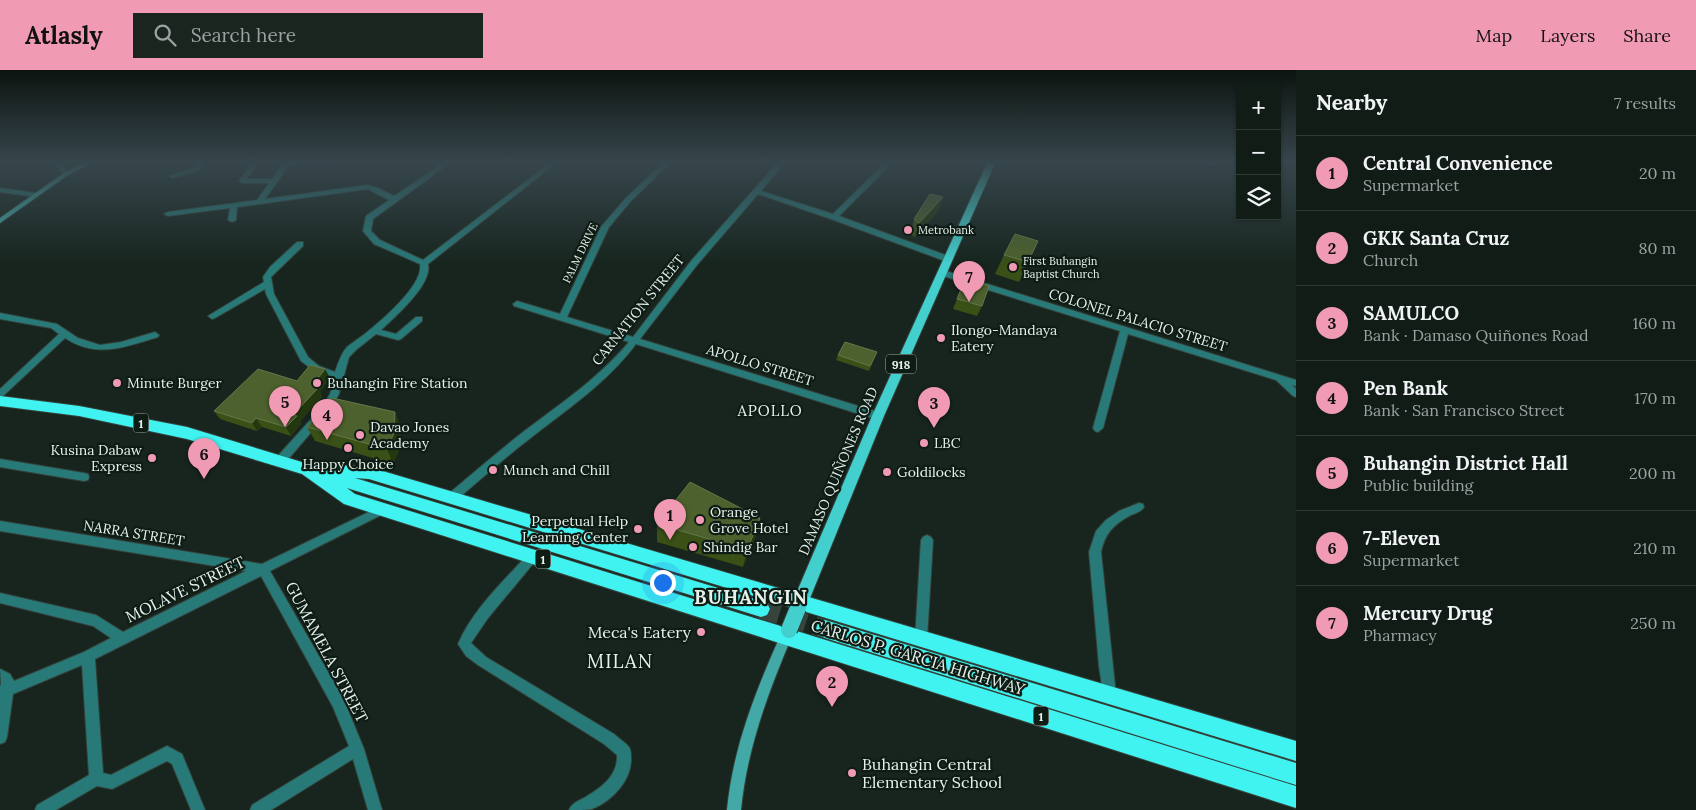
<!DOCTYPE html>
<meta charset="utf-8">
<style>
:root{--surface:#111c16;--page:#1a251f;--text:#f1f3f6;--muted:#9ca1a1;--line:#303a35;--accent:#f19ab4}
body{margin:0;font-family:Lora,serif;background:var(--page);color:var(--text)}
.controls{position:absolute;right:15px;top:15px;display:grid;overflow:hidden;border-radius:0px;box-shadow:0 1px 4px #0004}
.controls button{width:45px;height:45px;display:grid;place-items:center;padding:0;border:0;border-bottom:1px solid var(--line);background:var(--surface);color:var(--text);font:25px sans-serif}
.you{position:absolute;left:662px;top:512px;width:18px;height:18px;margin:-12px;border:4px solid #fff;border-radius:50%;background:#1a73e8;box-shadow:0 0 0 8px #1a73e833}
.badge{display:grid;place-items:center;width:32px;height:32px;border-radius:50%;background:var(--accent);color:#111;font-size:16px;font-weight:700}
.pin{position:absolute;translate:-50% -41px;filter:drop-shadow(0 1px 2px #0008)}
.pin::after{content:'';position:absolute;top:26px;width:18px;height:15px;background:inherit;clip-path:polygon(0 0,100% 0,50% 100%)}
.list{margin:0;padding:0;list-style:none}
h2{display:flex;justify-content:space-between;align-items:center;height:65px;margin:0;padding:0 20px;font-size:21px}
h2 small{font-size:16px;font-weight:400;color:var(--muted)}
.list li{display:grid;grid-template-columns:32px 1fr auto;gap:15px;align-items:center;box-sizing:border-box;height:75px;padding:0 20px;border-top:1px solid var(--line)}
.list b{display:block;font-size:19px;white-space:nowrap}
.list p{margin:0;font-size:16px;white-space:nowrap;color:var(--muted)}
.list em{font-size:16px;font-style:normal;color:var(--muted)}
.icon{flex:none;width:28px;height:28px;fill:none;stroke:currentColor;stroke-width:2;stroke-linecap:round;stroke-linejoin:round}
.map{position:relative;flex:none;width:1296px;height:740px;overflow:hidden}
header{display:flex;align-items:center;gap:30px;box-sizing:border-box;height:70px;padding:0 25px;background:var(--accent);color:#111}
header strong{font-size:24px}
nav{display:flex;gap:28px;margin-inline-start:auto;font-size:18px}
.search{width:350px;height:45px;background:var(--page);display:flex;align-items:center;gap:12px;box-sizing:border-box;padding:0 18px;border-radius:0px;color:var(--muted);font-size:19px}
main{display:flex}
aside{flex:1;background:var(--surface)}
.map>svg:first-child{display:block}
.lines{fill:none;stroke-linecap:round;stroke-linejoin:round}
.highway-tunnel{stroke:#36443d;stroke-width:19;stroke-dasharray:19 9;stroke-linecap:butt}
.street-casing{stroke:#34423b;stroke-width:2}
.secondary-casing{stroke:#34423b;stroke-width:2}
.primary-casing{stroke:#34423b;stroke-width:2}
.highway-casing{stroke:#34423b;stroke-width:2}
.street{fill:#287a79;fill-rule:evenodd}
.secondary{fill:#42a9a7;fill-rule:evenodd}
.primary{fill:#43cfce;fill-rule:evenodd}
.highway{fill:#40f2f0;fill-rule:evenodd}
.primary-bridge-casing{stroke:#34423b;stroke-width:18;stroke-linecap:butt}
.primary-bridge{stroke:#43cfce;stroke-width:16}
.wall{fill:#395016}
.shaded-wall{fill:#243810}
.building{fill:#4c612d;stroke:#64784b}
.poi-dot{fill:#f19ab4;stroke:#0d1c15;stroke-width:2}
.labels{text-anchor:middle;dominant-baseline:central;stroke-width:4.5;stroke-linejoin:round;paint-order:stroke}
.far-poi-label{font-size:11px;fill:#e7f1eb;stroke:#0d1c15;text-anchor:start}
.far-street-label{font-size:11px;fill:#e7f1eb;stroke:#0d1c15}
.shield{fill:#0d1c15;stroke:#a6b1ab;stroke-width:1}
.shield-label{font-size:12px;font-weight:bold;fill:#e7f1eb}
.street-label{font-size:14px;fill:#e7f1eb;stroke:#0d1c15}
.poi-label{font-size:14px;fill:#e7f1eb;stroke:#0d1c15;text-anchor:start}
.neighbourhood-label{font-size:15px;letter-spacing:1px;fill:#e7f1eb;stroke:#0d1c15}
.near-street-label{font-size:16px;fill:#e7f1eb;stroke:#0d1c15}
.near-poi-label{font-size:16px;fill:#e7f1eb;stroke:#0d1c15;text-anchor:end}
.district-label{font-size:19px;font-weight:bold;letter-spacing:1px;fill:#e7f1eb;stroke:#0d1c15}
.near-quarter-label{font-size:19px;letter-spacing:1px;fill:#e7f1eb;stroke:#0d1c15}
</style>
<header>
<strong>Atlasly</strong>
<div class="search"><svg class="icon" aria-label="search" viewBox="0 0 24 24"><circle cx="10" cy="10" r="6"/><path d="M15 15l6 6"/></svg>Search here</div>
<nav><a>Map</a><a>Layers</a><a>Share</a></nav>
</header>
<main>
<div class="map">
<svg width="1296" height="740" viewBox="0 0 1296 740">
<rect width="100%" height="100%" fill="#17251e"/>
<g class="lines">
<path class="highway-tunnel" d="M 761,539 L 825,559"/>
<defs>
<path id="street" d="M 53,91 L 59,91 L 69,104 L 68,105 L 64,105 Z
M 198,91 L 204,91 L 199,100 L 172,108 L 169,106 L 194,98 Z
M 285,91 L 333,91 L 330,93 L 290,94 L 265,129 L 368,115 L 378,118 L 394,126 L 446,91 L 453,91 L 373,149 L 371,161 L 380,170 L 423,190 L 550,93 L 555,94 L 428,194 C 433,214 395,247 381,260 L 396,264 L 416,247 L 422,247 L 422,251 L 401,269 L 398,270 L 376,264 L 356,280 L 349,287 L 339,324 L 329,341 L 326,342 L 321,339 L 330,324 L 334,308 L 313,300 L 301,291 L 266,224 L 265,219 L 215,248 L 212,249 L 208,246 L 264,212 L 263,207 L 270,197 L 297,172 L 303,172 L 303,176 L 271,207 L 274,224 L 308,287 L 319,296 L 335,302 C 338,293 341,284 347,277 C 353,272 360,268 366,263 C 381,251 424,215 420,194 L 374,174 L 363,161 L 366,146 L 389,130 L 368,119 L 237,137 L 236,150 L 232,152 L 228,150 L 230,138 L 168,146 L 164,144 L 168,142 L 257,130 L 269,113 L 242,113 L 239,111 L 240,110 L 251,95 L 253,94 L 256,96 L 247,109 L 272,109 Z
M 665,91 L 672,91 L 630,132 L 609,157 L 567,247 L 633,267 L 691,191 L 779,91 L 786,91 L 761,121 L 833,144 L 887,91 L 894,91 L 839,146 L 951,187 L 951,191 L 945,191 L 831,149 L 758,124 L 697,195 L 640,269 L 881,343 L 883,346 L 881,349 L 875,349 L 636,274 C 607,313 566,340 528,370 C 503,389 479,411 455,431 L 451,432 L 447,431 L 446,428 L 447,425 C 471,405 494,385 518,366 C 558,335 596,311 629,272 L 514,236 L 513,234 L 517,231 L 560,244 L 601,157 L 625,129 Z
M 1203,91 L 1213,91 L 1215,93 L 1212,95 Z
M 0,118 L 36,123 L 39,125 L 36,127 L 0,122 Z
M 940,201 L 946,201 L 1296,310 L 1296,316 L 1292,315 L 1296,319 L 1296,327 L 1293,326 L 1276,310 L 1128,264 L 1103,358 L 1098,362 L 1095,361 L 1093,358 L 1120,261 L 940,205 Z
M 0,243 L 57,254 L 78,268 L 100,275 L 121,272 L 155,262 L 159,265 L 158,267 C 125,277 97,289 65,268 L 3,326 L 0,327 L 0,319 L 59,264 L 51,258 L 0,249 Z
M 316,346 L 321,350 L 319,353 L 284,394 L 276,394 L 275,391 L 276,388 L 313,347 Z
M 0,389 L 84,403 L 88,404 L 89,407 L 88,410 L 84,411 L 0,397 Z
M 1139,433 L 1143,434 L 1144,437 C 1141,442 1136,443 1131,445 C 1114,454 1105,463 1101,482 L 1116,625 L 1114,630 L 1109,632 L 1104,630 L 1099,596 L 1089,482 L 1096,461 L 1106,450 L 1119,441 Z
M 383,435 L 387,436 L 388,439 L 387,442 L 270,501 L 343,628 L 364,679 L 382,740 L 368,740 L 353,689 L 271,740 L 250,740 L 252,735 L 349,676 L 333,637 L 261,506 L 95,589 L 103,703 L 111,705 L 167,676 L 182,684 L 205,740 L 191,740 L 172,694 L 167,691 L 112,719 L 97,716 L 56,740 L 35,740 L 37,735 L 89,705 L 82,595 L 13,624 L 7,667 L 5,672 L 0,674 L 0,616 L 1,614 L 0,599 L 10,604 L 14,611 L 84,582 L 111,568 L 93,556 L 0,533 L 0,523 L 96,545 L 123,562 L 246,501 L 0,461 L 0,451 L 262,494 Z
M 927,465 L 931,467 L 933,470 L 927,569 L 925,573 L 921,575 L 917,573 L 915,569 L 921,470 L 923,467 Z
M 533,481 L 537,483 L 539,486 L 537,489 L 488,548 L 471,573 L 486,587 L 614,664 C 618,668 625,672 629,677 C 631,680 631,685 631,688 C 632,710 612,731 592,739 C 586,740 576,740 569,740 C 572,733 578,731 584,728 C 601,718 618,706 617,685 L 604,674 L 478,595 L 466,586 L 458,574 C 473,539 504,511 529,483 Z"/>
<path id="secondary" d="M 87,91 L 95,91 L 68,105 L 0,153 L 0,148 L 64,103 Z
M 786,560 L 790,562 L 792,566 C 768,623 747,678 741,740 L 727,740 C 733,677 756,620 782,562 Z"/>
<path id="primary" d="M 988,91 L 996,91 L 884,346 L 806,538 L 803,543 L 798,545 L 793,543 L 790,538 L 872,346 Z"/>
<path id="highway" d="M 0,326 L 79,336 L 187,357 L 305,393 L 369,397 L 1296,671 L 1296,691 L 369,409 L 355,408 L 761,531 L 767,533 L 770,539 L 767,545 L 761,547 L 347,418 L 355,424 L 1296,716 L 1296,738 L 344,434 L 302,404 L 187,369 L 79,346 L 0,336 Z
M 825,550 L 1296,693 L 1296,715 L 825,568 L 818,565 L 816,559 L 818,553 Z"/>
</defs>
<use href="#street" class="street-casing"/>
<use href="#secondary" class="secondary-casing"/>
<use href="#primary" class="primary-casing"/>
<use href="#highway" class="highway-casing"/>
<use href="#street" class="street"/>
<use href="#secondary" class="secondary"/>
<use href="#primary" class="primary"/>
<use href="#highway" class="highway"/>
<defs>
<path id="primary-bridge" d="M 789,560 L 798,538"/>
</defs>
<use href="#primary-bridge" class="primary-bridge-casing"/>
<use href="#primary-bridge" class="primary-bridge"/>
</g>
<path class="wall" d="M 943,127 L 938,141 L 915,167 L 910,164 L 914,149 Z
M 1038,171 L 1019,212 L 995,204 L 1004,185 Z
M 965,209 L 982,236 L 977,246 L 953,239 Z
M 838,285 L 875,287 L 869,301 L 836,290 Z
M 325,299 L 330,308 L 320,321 L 322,327 L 300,351 L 301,354 L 291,366 L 262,357 L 257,361 L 220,349 L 214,341 L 297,311 Z
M 307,357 L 401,357 L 400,378 L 393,394 L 315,371 Z
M 657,454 L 756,466 L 743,497 L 657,472 Z"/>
<path class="shaded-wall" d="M 943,127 L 938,141 L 915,167 L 919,153 Z
M 325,299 L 330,308 L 320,321 L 322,327 L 300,351 L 301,354 L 291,366 L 286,357 L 293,345 L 312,316 Z
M 395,342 L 401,357 L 400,378 L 393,394 L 387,379 Z
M 256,348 L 262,357 L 257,361 L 252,353 Z
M 760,448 L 756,466 L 743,497 L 747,480 Z"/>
<path class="building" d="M 930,124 L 943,127 L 919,153 L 914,149 Z
M 1015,164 L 1038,171 L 1028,192 L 1004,185 Z
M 965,209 L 989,216 L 982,236 L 957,229 Z
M 845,272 L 877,282 L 870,296 L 838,285 Z
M 310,295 L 325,299 L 312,316 L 318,318 L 293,345 L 297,346 L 286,357 L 256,348 L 252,353 L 214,341 L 258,299 L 297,311 Z
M 332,328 L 395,342 L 394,363 L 387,379 L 307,357 Z
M 690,412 L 760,448 L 747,480 L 657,454 Z"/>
<linearGradient id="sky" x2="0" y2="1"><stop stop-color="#0d1410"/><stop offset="0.47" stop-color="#36464c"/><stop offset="1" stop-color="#36464c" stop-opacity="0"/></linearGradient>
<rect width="1296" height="195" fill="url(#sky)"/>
<g class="poi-dot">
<circle cx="908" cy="160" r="5"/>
<circle cx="1013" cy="197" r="5"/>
<circle cx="941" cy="268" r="5"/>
<circle cx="117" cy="313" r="5"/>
<circle cx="317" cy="313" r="5"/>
<circle cx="360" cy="365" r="5"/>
<circle cx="924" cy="373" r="5"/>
<circle cx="348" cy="378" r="5"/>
<circle cx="152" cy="388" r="5"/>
<circle cx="493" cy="400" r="5"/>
<circle cx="887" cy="402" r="5"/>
<circle cx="700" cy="450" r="5"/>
<circle cx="638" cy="459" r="5"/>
<circle cx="693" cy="477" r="5"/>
<circle cx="701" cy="562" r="5"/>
<circle cx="852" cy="703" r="5"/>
</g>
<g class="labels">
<g class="far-poi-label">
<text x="918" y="160">Metrobank</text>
<text x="1023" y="191">First Buhangin<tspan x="1023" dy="13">Baptist Church</tspan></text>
</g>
<g class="far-street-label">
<text transform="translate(580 183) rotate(-64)">PALM DRIVE</text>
</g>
<g class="shield">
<rect x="886" y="284.5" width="30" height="19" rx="4"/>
<rect x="133.5" y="343.5" width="15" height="19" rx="4"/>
<rect x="535.5" y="479.5" width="15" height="19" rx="4"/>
<rect x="1033.5" y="636.5" width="15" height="19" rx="4"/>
</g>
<g class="shield-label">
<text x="901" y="294">918</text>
<text x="141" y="353">1</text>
<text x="543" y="489">1</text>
<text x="1041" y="646">1</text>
</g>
<g class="street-label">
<text transform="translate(638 240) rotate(-51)">CARNATION STREET</text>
<text transform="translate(1138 250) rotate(17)">COLONEL PALACIO STREET</text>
<text transform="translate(760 295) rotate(17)">APOLLO STREET</text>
<text transform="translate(838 401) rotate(-67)">DAMASO QUIÑONES ROAD</text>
<text transform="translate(134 463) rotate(9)">NARRA STREET</text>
</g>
<g class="poi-label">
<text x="951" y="260">Ilongo-Mandaya<tspan x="951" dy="16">Eatery</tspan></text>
<text x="127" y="313">Minute Burger</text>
<text x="327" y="313">Buhangin Fire Station</text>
<text x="370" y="357">Davao Jones<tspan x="370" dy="16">Academy</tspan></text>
<text x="934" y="373">LBC</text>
<text x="142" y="380" text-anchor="end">Kusina Dabaw<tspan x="142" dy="16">Express</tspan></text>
<text x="348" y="394" text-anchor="middle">Happy Choice</text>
<text x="503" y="400">Munch and Chill</text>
<text x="897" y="402">Goldilocks</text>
<text x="710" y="442">Orange<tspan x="710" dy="16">Grove Hotel</tspan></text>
<text x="628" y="451" text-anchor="end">Perpetual Help<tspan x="628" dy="16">Learning Center</tspan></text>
<text x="703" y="477">Shindig Bar</text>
</g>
<g class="neighbourhood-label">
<text x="770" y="340">APOLLO</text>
</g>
<g class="near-street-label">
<text transform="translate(185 519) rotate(-26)">MOLAVE STREET</text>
<text transform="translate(327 582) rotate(62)">GUMAMELA STREET</text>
<text transform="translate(918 587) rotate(17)">CARLOS P. GARCIA HIGHWAY</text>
</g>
<g class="near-poi-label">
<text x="691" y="562">Meca's Eatery</text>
<text x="862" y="694" text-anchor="start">Buhangin Central<tspan x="862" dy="18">Elementary School</tspan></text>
</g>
<g class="district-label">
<text x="751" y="527">BUHANGIN</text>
</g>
<g class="near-quarter-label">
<text x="620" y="591">MILAN</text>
</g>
</g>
</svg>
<div class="controls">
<button>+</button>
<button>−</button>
<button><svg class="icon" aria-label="layers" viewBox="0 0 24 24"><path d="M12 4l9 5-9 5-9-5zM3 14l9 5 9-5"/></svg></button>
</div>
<div class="you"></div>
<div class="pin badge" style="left:670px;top:470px">1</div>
<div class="pin badge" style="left:832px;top:637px">2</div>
<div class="pin badge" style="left:934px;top:358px">3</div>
<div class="pin badge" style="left:327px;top:370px">4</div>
<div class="pin badge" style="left:285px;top:357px">5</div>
<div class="pin badge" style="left:204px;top:409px">6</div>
<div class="pin badge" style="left:969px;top:232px">7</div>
</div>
<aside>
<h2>Nearby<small>7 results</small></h2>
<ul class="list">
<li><span class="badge">1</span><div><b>Central Convenience</b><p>Supermarket</p></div><em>20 m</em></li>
<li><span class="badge">2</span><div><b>GKK Santa Cruz</b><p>Church</p></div><em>80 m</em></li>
<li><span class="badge">3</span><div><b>SAMULCO</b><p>Bank · Damaso Quiñones Road</p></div><em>160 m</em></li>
<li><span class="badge">4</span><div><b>Pen Bank</b><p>Bank · San Francisco Street</p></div><em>170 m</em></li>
<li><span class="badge">5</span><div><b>Buhangin District Hall</b><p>Public building</p></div><em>200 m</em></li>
<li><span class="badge">6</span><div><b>7-Eleven</b><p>Supermarket</p></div><em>210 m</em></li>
<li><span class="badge">7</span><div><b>Mercury Drug</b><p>Pharmacy</p></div><em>250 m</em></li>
</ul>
</aside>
</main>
